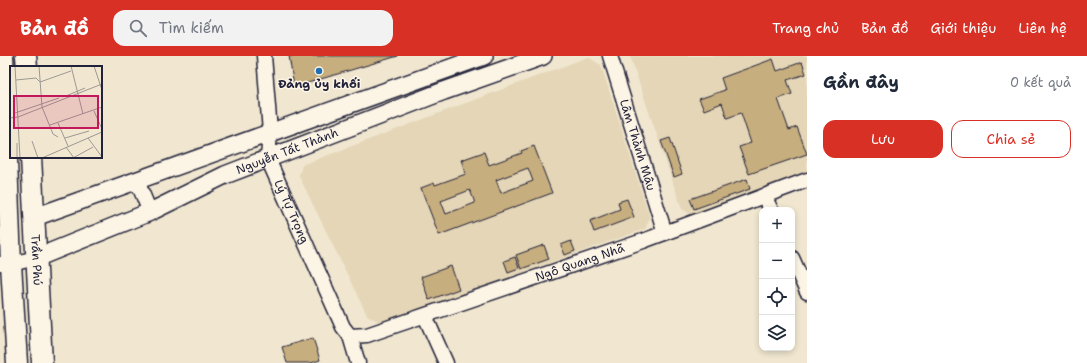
<!DOCTYPE html>
<html lang="vi">
<meta charset="utf-8">
<style>
:root{--surface:#fff;--page:#f2f2f3;--text:#1f2937;--muted:#747a83;--line:#e0e1e3;--accent:#d93025}
body{margin:0;font-family:"Shantell Sans",sans-serif;background:var(--page);color:var(--text)}
.controls{position:absolute;right:12px;bottom:12px;display:grid;overflow:hidden;border-radius:8px;box-shadow:0 2px 6px #0003}
.controls button{width:36px;height:36px;display:grid;place-items:center;padding:0;border:0;border-bottom:1px solid var(--line);background:var(--surface);color:var(--text);font:20px sans-serif}
.list{margin:0;padding:0;list-style:none}
h2{display:flex;justify-content:space-between;align-items:center;height:52px;margin:0;padding:0 16px;font-size:17px}
h2 small{font-size:13px;font-weight:400;color:var(--muted)}
.actions{display:flex;gap:8px;padding:12px 16px}
.actions a{flex:1;padding:9px 0;border:1px solid var(--accent);border-radius:12px;text-align:center;font-size:14px;color:var(--accent)}
.actions .main{background:var(--accent);color:#fff}
.icon{flex:none;width:22px;height:22px;fill:none;stroke:currentColor;stroke-width:2;stroke-linecap:round;stroke-linejoin:round}
.map{position:relative;flex:none;width:807px;height:307px;overflow:hidden}
header{display:flex;align-items:center;gap:24px;box-sizing:border-box;height:56px;padding:0 20px;background:var(--accent);color:#fff}
header strong{font-size:19px}
nav{display:flex;gap:22px;margin-inline-start:auto;font-size:14px}
.search{width:280px;height:36px;background:var(--page);display:flex;align-items:center;gap:10px;box-sizing:border-box;padding:0 14px;border-radius:12px;color:var(--muted);font-size:15px}
main{display:flex}
aside{flex:1;background:var(--surface)}
.map>svg:first-child{display:block}
.built{fill:#e4d6b7}
.building{fill:#c7ae7e;stroke:#22223b;fill-rule:evenodd}
.lines{fill:none;stroke-linecap:round;stroke-linejoin:round}
.minor-casing{stroke:#22223b;stroke-width:17}
.tertiary-casing{stroke:#22223b;stroke-width:20}
.secondary-casing{stroke:#22223b;stroke-width:23}
.minor{stroke:#fcf5e5;stroke-width:14}
.tertiary{stroke:#fcf5e5;stroke-width:17}
.secondary{stroke:#fcf5e5;stroke-width:20}
.poi-dot{fill:#1f6fb2;stroke:#fcf5e5;stroke-width:1.5}
.labels{text-anchor:middle;dominant-baseline:central;stroke-width:3;stroke-linejoin:round;paint-order:stroke}
.poi-label{font-size:12px;font-weight:bold;fill:#22223b;stroke:#fcf5e5}
.street-label{font-size:12px;fill:#22223b;stroke:#fcf5e5}
.inset-road{fill:none;stroke:#9e9894;stroke-width:1}
.view{fill:#c2185b;fill-opacity:0.15;stroke:#c2185b;stroke-width:2}
.inset-edge{fill:none;stroke:#22223b;stroke-width:2}
</style>
<header>
<strong>Bản đồ</strong>
<div class="search"><svg class="icon" aria-label="search" viewBox="0 0 24 24"><circle cx="10" cy="10" r="6"/><path d="M15 15l6 6"/></svg>Tìm kiếm</div>
<nav><a>Trang chủ</a><a>Bản đồ</a><a>Giới thiệu</a><a>Liên hệ</a></nav>
</header>
<main>
<div class="map">
<svg width="807" height="307" viewBox="0 0 807 307">
<rect width="100%" height="100%" fill="#f1e7d0"/>
<filter id="ink" filterUnits="userSpaceOnUse"><feTurbulence type="fractalNoise" baseFrequency=".025" numOctaves="2"/><feDisplacementMap in="SourceGraphic" scale="8" xChannelSelector="R" yChannelSelector="G"/><feConvolveMatrix kernelMatrix="1 2 1 2 8 2 1 2 1" color-interpolation-filters="sRGB"/></filter>
<g filter="url(#ink)">
<path class="built" d="M 630,0 L 807,0 L 807,116 L 691,159 L 682,153 Z
M 588,1 L 601,9 L 650,162 L 645,173 L 381,267 L 367,259 L 299,120 L 302,109 Z"/>
<path class="building" d="M 289,0 L 398,0 L 294,31 Z
M 773,3 L 777,15 L 802,6 L 806,18 L 787,24 L 792,38 L 778,43 L 789,74 L 797,71 L 807,98 L 749,118 L 739,91 L 751,87 L 741,57 L 727,62 L 722,47 L 704,54 L 699,43 L 725,34 L 721,22 Z
M 670,82 L 682,118 L 674,121 L 661,85 Z
M 534,90 L 552,137 L 439,179 L 421,132 L 434,127 L 435,129 L 466,118 L 461,104 L 484,96 L 489,109 L 522,97 L 521,95 ZM 528,112 L 533,125 L 501,137 L 496,124 ZM 470,134 L 475,147 L 446,158 L 441,145 Z
M 747,123 L 750,133 L 694,153 L 690,143 Z
M 627,143 L 634,161 L 594,176 L 590,165 L 620,153 L 618,146 Z
M 571,185 L 575,195 L 565,199 L 561,189 Z
M 544,189 L 549,203 L 521,213 L 516,199 Z
M 515,201 L 519,212 L 508,216 L 504,205 Z
M 451,210 L 459,233 L 429,244 L 421,221 Z
M 313,282 L 320,304 L 311,307 L 287,307 L 282,291 Z"/>
<g class="lines">
<defs>
<g id="minor">
<path id="s1" d="M 264,0 L 270,76 L 268,103 L 343,271 L 350,280 L 358,307"/>
<path id="s2" d="M 610,0 L 665,177"/>
<path d="M 137,125 L 150,156"/>
<path d="M 764,140 L 771,154"/>
<path d="M 792,202 L 807,236"/>
<path d="M 0,208 L 11,208 L 36,202"/>
<path d="M 425,260 L 446,307"/>
<path id="s3" d="M 350,280 L 367,279 L 643,185 L 807,124"/>
</g>
<g id="tertiary">
<path d="M 35,161 L 484,0"/>
<path id="s4" d="M 36,202 L 150,156 L 225,119 L 444,35 L 543,0"/>
</g>
<g id="secondary">
<path d="M 3,0 L 11,208 L 17,307"/>
<path d="M 26,0 L 27,11"/>
<path id="s5" d="M 31,101 L 42,307"/>
</g>
</defs>
<use href="#minor" class="minor-casing"/>
<use href="#tertiary" class="tertiary-casing"/>
<use href="#secondary" class="secondary-casing"/>
<use href="#minor" class="minor"/>
<use href="#tertiary" class="tertiary"/>
<use href="#secondary" class="secondary"/>
</g>
</g>
<circle class="poi-dot" cx="319" cy="15" r="4"/>
<g class="labels">
<g class="poi-label">
<text x="319" y="28">Đảng ủy khối</text>
</g>
<g class="street-label">
<text stroke="none"><textPath href="#s2" startOffset="93">Lâm Thành Mậu</textPath></text>
<text stroke="none"><textPath href="#s4" startOffset="273">Nguyễn Tất Thành</textPath></text>
<text stroke="none"><textPath href="#s1" startOffset="161">Lý Tự Trọng</textPath></text>
<text stroke="none"><textPath href="#s5" startOffset="103">Trần Phú</textPath></text>
<text stroke="none"><textPath href="#s3" startOffset="242">Ngô Quang Nhã</textPath></text>
</g>
</g>
<g transform="translate(10 10)">
<rect width="92" height="92" fill="#f1e7d0"/>
<path class="inset-road" d="M 5,0 L 10,92M 29,0 L 32,41 L 43,68 L 48,71M 61,0 L 73,48M 84,0 L 92,24M 6,14 L 26,12 L 30,16 L 61,5M 56,30 L 75,22M 84,45 L 92,63M 5,47 L 49,32M 0,52 L 8,51 L 92,18M 48,57 L 58,80M 40,59 L 92,41M 55,72 L 79,65M 78,72 L 92,91M 22,75 L 28,92M 7,77 L 7,92M 56,81 L 64,92M 32,92 L 92,66M 63,92 L 83,81"/>
<path class="view" d="M 4,30 L 88,30 L 88,62 L 4,62 Z"/>
<rect width="92" height="92" class="inset-edge"/>
</g>
</svg>
<div class="controls">
<button>+</button>
<button>−</button>
<button><svg class="icon" aria-label="locate" viewBox="0 0 24 24"><circle cx="12" cy="12" r="6"/><path d="M12 2v4M12 18v4M2 12h4M18 12h4"/></svg></button>
<button><svg class="icon" aria-label="layers" viewBox="0 0 24 24"><path d="M12 4l9 5-9 5-9-5zM3 14l9 5 9-5"/></svg></button>
</div>
</div>
<aside>
<h2>Gần đây<small>0 kết quả</small></h2>
<ul class="list">
</ul>
<div class="actions"><a class="main">Lưu</a><a>Chia sẻ</a></div>
</aside>
</main>
